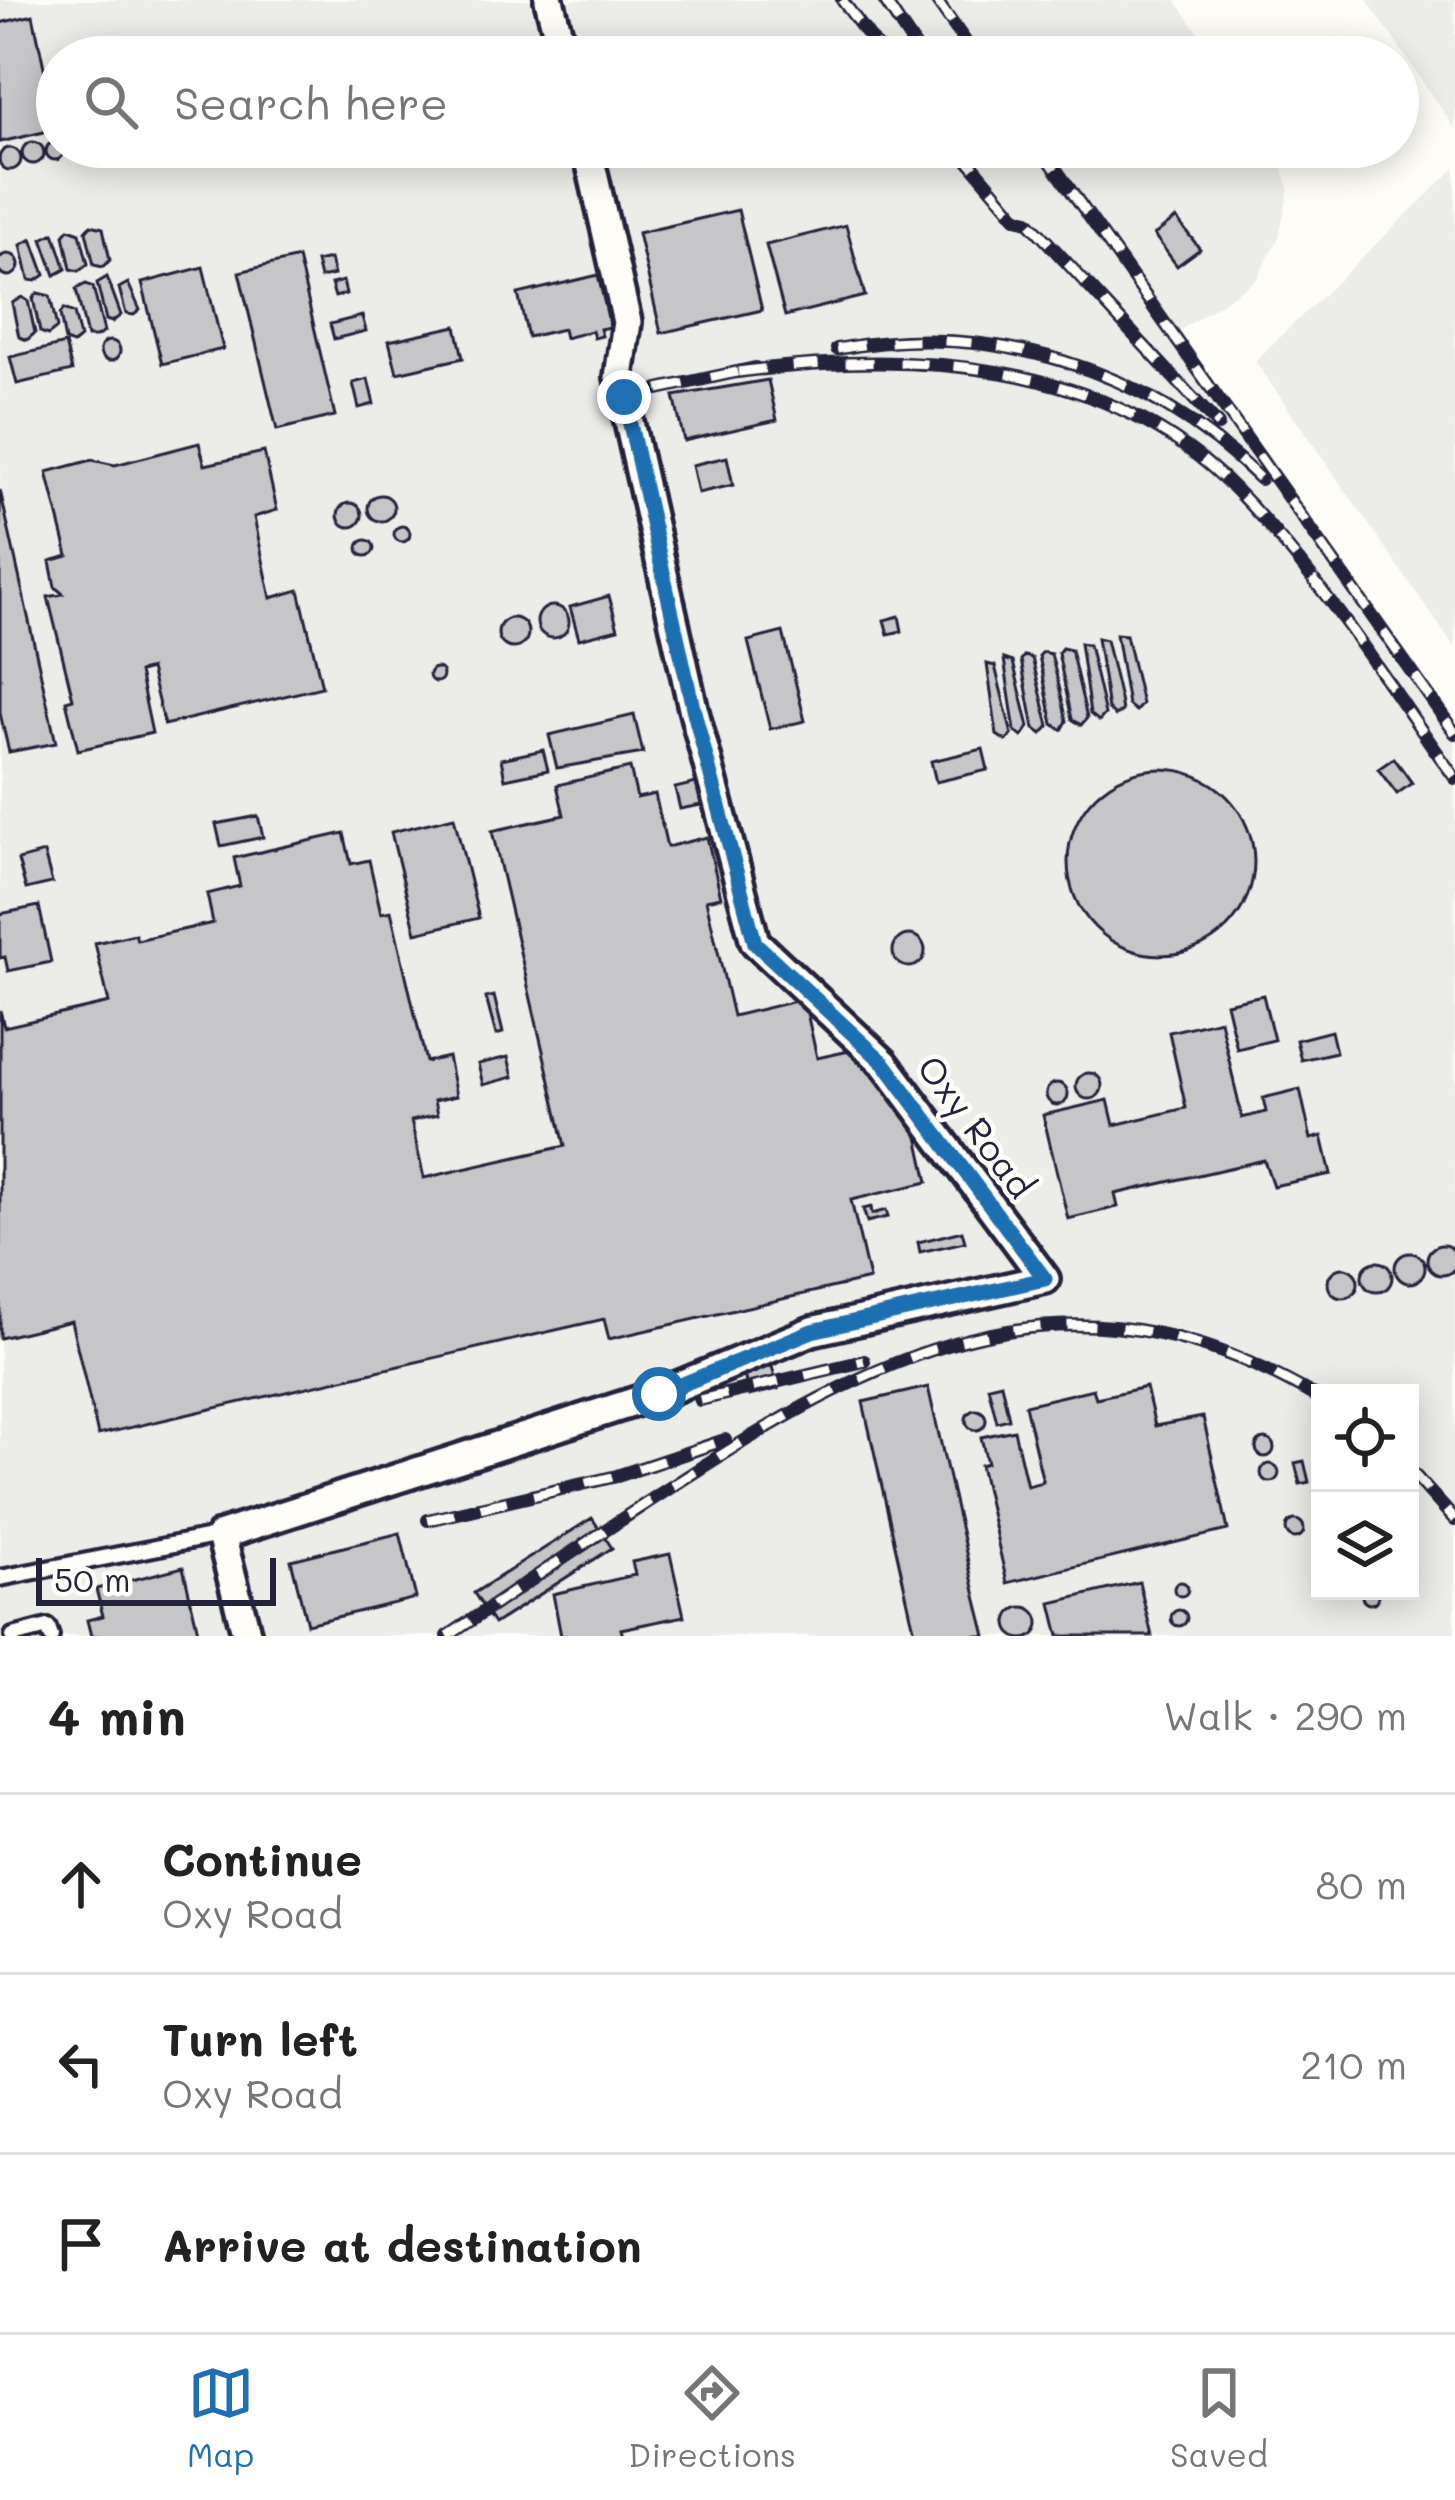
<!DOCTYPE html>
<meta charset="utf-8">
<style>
:root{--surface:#fff;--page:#f2f2f2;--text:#222;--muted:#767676;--line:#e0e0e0;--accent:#1f6fb2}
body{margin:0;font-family:Mali,sans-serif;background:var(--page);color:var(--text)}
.controls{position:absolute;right:36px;bottom:36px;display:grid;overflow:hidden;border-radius:0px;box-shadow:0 6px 30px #0003}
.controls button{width:108px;height:108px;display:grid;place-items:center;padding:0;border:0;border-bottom:3px solid var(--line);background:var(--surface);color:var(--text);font:60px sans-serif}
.scale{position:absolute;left:36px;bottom:30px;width:240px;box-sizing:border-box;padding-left:12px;border:6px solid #22223b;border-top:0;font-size:33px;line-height:42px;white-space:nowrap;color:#22223b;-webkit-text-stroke:9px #fdfcf7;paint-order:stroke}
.stop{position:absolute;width:36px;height:36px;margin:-27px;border:9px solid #1f6fb2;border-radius:50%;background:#fff}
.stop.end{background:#1f6fb2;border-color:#fff;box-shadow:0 3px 12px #0008}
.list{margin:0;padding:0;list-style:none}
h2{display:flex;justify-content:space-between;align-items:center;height:156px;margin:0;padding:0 48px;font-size:51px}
h2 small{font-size:39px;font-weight:400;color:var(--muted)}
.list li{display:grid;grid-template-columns:78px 1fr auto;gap:36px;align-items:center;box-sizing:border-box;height:180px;padding:0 48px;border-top:3px solid var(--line)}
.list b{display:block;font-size:45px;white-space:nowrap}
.list p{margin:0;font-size:39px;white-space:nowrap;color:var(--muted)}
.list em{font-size:39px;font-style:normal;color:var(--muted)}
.icon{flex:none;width:66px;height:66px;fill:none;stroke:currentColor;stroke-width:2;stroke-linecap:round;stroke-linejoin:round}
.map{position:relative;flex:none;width:1455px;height:1636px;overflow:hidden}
.search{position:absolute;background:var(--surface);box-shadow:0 6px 30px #0003;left:36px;right:36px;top:36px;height:132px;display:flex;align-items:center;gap:30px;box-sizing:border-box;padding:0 42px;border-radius:66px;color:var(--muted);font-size:45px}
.sheet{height:696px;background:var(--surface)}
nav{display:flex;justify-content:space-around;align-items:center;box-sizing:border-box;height:168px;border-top:3px solid var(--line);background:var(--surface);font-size:33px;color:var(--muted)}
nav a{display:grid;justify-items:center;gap:6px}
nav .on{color:var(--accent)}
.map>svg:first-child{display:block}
.built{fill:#ecece9;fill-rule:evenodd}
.building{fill:#c6c6c8;stroke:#22223b;stroke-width:3}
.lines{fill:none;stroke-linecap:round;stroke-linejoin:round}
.lane-casing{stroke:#22223b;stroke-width:22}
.street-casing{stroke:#22223b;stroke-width:36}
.lane{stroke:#fdfcf7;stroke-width:14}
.street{stroke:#fdfcf7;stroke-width:27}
.rail-casing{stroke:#22223b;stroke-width:14}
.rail{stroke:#fdfcf7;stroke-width:9;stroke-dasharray:27;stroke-linecap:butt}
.route{stroke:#1f6fb2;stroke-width:15}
.labels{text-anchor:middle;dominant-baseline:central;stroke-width:9;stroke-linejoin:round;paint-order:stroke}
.street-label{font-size:36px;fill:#22223b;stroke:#fdfcf7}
</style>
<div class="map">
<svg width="1455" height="1636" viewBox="0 0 1455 1636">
<rect width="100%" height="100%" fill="#fdfcf7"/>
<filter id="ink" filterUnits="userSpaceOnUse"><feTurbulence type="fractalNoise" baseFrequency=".00833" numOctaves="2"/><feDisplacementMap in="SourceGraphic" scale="24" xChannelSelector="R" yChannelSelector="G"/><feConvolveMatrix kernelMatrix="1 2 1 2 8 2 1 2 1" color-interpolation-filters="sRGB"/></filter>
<g filter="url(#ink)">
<path class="built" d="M 0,0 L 1175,0 L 1216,57 L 57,57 L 57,147 L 1276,147 L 1289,188 L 1279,237 L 1257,279 L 1173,335 L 1455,733 L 1455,1636 L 0,1636 ZM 1320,1393 L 1410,1393 L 1410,1591 L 1320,1591 Z
M 1367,0 L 1455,0 L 1455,129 Z
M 1455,168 L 1455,648 L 1255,361 Z"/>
<path class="building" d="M 33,15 L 57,129 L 0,142 L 0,23 Z
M22 153a11 11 0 1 1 22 0a11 11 0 1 1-22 0Z
M46 151a9 9 0 1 1 18 0a9 9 0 1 1-18 0Z
M-1 159a11 11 0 1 1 22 0a11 11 0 1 1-22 0Z
M 738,210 L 762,310 L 661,333 L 638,233 Z
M 1176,218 L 1200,249 L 1177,266 L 1154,235 Z
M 91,225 L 103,228 L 110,260 L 103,267 L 94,265 L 86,231 Z
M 846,225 L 865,296 L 785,316 L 766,245 Z
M 69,229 L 80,233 L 88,264 L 79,271 L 71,269 L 64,235 Z
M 54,233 L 66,269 L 55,275 L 42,239 Z
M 32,239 L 45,275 L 36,281 L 29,280 L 21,245 Z
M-3 265a11 11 0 1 1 22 0a11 11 0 1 1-22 0Z
M 298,258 L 335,416 L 277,430 L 239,272 Z
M 330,259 L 334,275 L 320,278 L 316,262 Z
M 203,267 L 223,349 L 162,364 L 142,283 Z
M 598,275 L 610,327 L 600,329 L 602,336 L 594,338 L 592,331 L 565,338 L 563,329 L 528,337 L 518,294 Z
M 107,277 L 121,315 L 112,322 L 106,320 L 97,283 Z
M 343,281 L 346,294 L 335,297 L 331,284 Z
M 128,283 L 140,310 L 134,315 L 126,314 L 119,288 Z
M 86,284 L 93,287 L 104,332 L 96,337 L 87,337 L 76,289 Z
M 38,293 L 50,296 L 57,328 L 48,335 L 40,332 L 33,298 Z
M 22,297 L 28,301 L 35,333 L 27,340 L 19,337 L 12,303 Z
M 64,309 L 74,313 L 80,338 L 73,344 L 65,341 L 60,314 Z
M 362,316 L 366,331 L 334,339 L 330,324 Z
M 456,326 L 463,358 L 397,373 L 389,341 Z
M100 351a10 10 0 1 1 20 0a10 10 0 1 1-20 0Z
M 65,344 L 72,371 L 17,384 L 10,357 Z
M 368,379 L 374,404 L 359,408 L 353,383 Z
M 768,380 L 777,420 L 684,441 L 674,396 Z
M 199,443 L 205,465 L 264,452 L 277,510 L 254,517 L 271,598 L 299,590 L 322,687 L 164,725 L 150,669 L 139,672 L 152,733 L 78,750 L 66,701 L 73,699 L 48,597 L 63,594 L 55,587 L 50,561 L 68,556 L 47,472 L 92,460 L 115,465 Z
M 727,457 L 733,485 L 698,493 L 692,465 Z
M 0,490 L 56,743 L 9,752 L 0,713 Z
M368 508a13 13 0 1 1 26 0a13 13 0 1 1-26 0Z
M338 515a12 12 0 1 1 24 0a12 12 0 1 1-24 0Z
M394 534a8 8 0 1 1 16 0a8 8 0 1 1-16 0Z
M358 548a8 8 0 1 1 16 0a8 8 0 1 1-16 0Z
M 609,596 L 618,629 L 579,639 L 570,607 Z
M537 622a16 16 0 1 1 32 0a16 16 0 1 1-32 0Z
M 899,616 L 902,631 L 888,634 L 884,620 Z
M498 633a15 15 0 1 1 30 0a15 15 0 1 1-30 0Z
M 783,632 L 805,721 L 770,729 L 748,641 Z
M 1116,634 L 1126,635 L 1142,704 L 1136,711 L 1128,705 Z
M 1097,638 L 1106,640 L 1120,699 L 1122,711 L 1115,716 L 1108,709 Z
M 1080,643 L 1089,645 L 1105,714 L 1099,721 L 1090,714 Z
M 1062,648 L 1071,650 L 1087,718 L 1081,725 L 1072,719 L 1058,653 Z
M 1043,652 L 1051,654 L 1060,690 L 1067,721 L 1062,730 L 1053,724 L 1039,656 Z
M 1024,656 L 1032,658 L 1049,726 L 1042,734 L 1034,728 L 1021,660 Z
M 1004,659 L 1013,662 L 1029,727 L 1022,737 L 1015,731 Z
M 987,664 L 995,666 L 1012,735 L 1006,741 L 997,735 Z
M429 675a7 7 0 1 1 14 0a7 7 0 1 1-14 0Z
M 634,715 L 643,753 L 557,768 L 549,735 Z
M 983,749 L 988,770 L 936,782 L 931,761 Z
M 543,750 L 548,770 L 505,779 L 501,759 Z
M 1394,758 L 1412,783 L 1397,794 L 1378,769 Z
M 630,768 L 637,798 L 655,794 L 667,847 L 707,837 L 721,897 L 706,900 L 733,1016 L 804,999 L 817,1058 L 854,1050 L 916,1128 L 928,1182 L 851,1200 L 869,1279 L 609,1339 L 604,1319 L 98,1435 L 71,1321 L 0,1338 L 0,1010 L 4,1027 L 109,1003 L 95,943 L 135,934 L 137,940 L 213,923 L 207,894 L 240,886 L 234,858 L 344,833 L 351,864 L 369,860 L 381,913 L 391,911 L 426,1062 L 448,1057 L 456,1096 L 434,1101 L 437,1115 L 411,1121 L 424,1178 L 565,1146 L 492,831 L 564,815 L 557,785 Z
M1068 862a93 93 0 1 1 186 0a93 93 0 1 1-186 0Z
M 696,783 L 701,805 L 680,809 L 675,788 Z
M 258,816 L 263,837 L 221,846 L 216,824 Z
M 454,817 L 479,918 L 416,933 L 391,832 Z
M 44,853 L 52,883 L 26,889 L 18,860 Z
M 39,906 L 51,962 L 8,971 L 5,957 L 0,958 L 0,914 Z
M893 951a16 16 0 1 1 32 0a16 16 0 1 1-32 0Z
M 1263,995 L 1274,1040 L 1237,1049 L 1226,1003 Z
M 494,996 L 503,1033 L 496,1035 L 486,998 Z
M 1220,1020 L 1242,1118 L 1266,1112 L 1263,1098 L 1300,1089 L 1311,1139 L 1322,1136 L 1331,1174 L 1273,1186 L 1264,1160 L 1115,1194 L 1118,1207 L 1068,1219 L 1043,1115 L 1108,1100 L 1114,1125 L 1186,1108 L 1169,1032 Z
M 1331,1031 L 1336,1052 L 1301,1060 L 1296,1040 Z
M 508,1057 L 513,1077 L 483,1085 L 478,1064 Z
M1076 1086a13 13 0 1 1 26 0a13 13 0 1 1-26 0Z
M1046 1094a11 11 0 1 1 22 0a11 11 0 1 1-22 0Z
M 871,1207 L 872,1214 L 886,1210 L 888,1217 L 867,1222 L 863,1209 Z
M 962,1231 L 965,1242 L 920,1252 L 918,1242 Z
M1427 1260a15 15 0 1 1 30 0a15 15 0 1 1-30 0Z
M1395 1268a15 15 0 1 1 30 0a15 15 0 1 1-30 0Z
M1362 1277a15 15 0 1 1 30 0a15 15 0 1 1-30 0Z
M1328 1283a15 15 0 1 1 30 0a15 15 0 1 1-30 0Z
M 770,1359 L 778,1389 L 749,1396 L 742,1366 Z
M 1001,1383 L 1009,1419 L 997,1422 L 988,1386 Z
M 928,1387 L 975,1592 L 986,1636 L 916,1636 L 911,1616 L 863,1402 Z
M 1146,1387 L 1155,1426 L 1203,1417 L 1228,1530 L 1007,1583 L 980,1465 L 987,1463 L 981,1437 L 1014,1430 L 1027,1486 L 1043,1482 L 1025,1405 L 1093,1389 L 1096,1398 Z
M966 1420a10 10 0 1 1 20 0a10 10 0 1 1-20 0Z
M1256 1448a9 9 0 1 1 18 0a9 9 0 1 1-18 0Z
M 1304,1461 L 1309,1482 L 1300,1484 L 1295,1463 Z
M1261 1473a9 9 0 1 1 18 0a9 9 0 1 1-18 0Z
M 592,1518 L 612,1548 L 494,1624 L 474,1593 Z
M1286 1529a9 9 0 1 1 18 0a9 9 0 1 1-18 0Z
M 400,1533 L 416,1598 L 307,1624 L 291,1560 Z
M 670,1554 L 684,1616 L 621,1629 L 623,1636 L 561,1636 L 553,1594 L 635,1575 L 632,1562 Z
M 183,1567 L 199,1636 L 91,1636 L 87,1620 L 103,1616 L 96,1589 Z
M1174 1589a7 7 0 1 1 14 0a7 7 0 1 1-14 0Z
M 1139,1582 L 1152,1636 L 1059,1636 L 1051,1603 Z
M1362 1596a8 8 0 1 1 16 0a8 8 0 1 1-16 0Z
M1007 1623a16 16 0 1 1 32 0a16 16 0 1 1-32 0Z
M1171 1618a8 8 0 1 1 16 0a8 8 0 1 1-16 0Z"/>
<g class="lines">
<defs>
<path id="lane" d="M 0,1578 L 221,1535
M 13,1636 L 48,1627 L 51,1636"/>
<path id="street" d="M 549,0 L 564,57
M 247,1636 L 221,1535 L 659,1394 L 812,1331 L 1045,1279 L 884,1063 L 755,942 L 693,708 L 619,377 L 627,322 L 587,147"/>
</defs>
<use href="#lane" class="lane-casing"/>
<use href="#street" class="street-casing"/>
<use href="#lane" class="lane"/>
<use href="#street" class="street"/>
<defs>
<path id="rail" d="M 842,0 L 884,57
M 884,0 L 922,57
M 936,0 L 976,57
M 957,147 L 1017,218 L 1028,221 L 1218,425
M 1040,147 L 1455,733
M 837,349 C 993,320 1147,368 1260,479
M 738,372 C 909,350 1104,357 1234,488 C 1319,574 1385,680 1455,778
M 658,389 L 755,368
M 700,1400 L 864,1361
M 1410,1470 L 1455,1520
M 428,1520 L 617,1476 L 725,1440
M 448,1636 C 534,1578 620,1519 707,1464 C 914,1333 1091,1263 1320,1399"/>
</defs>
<use href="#rail" class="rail-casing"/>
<use href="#rail" class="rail"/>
</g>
</g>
<g class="lines" filter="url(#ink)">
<path class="route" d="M 624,397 L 693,708 L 755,943 L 884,1063 L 1045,1279 L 812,1331 L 659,1394"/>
</g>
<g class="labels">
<g class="street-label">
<text transform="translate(977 1126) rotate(53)">Oxy Road</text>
</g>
</g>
</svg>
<div class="controls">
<button><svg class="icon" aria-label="locate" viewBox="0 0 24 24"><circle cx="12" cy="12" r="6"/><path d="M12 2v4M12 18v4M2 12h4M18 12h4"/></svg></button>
<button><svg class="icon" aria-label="layers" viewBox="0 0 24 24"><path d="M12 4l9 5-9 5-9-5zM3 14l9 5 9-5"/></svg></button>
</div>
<div class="scale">50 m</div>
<div class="stop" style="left:659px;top:1394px"></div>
<div class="stop end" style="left:624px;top:397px"></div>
<div class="search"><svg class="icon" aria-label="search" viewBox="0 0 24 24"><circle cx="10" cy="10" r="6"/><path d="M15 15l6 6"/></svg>Search here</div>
</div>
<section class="sheet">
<h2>4 min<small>Walk · 290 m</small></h2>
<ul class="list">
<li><svg class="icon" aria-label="ahead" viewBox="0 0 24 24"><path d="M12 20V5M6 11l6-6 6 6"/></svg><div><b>Continue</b><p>Oxy Road</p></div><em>80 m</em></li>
<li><svg class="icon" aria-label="left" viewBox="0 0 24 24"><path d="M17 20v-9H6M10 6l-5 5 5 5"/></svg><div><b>Turn left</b><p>Oxy Road</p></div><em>210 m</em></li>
<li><svg class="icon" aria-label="arrive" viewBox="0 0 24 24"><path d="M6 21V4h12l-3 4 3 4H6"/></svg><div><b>Arrive at destination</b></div></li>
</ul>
</section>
<nav>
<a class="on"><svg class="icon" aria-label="map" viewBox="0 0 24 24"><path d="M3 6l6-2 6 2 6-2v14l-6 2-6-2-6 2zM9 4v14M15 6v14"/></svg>Map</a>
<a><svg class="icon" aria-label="directions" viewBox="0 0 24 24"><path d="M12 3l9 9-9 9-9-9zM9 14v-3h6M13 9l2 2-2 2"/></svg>Directions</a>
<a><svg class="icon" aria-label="saved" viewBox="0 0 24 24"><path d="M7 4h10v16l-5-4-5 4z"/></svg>Saved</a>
</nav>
